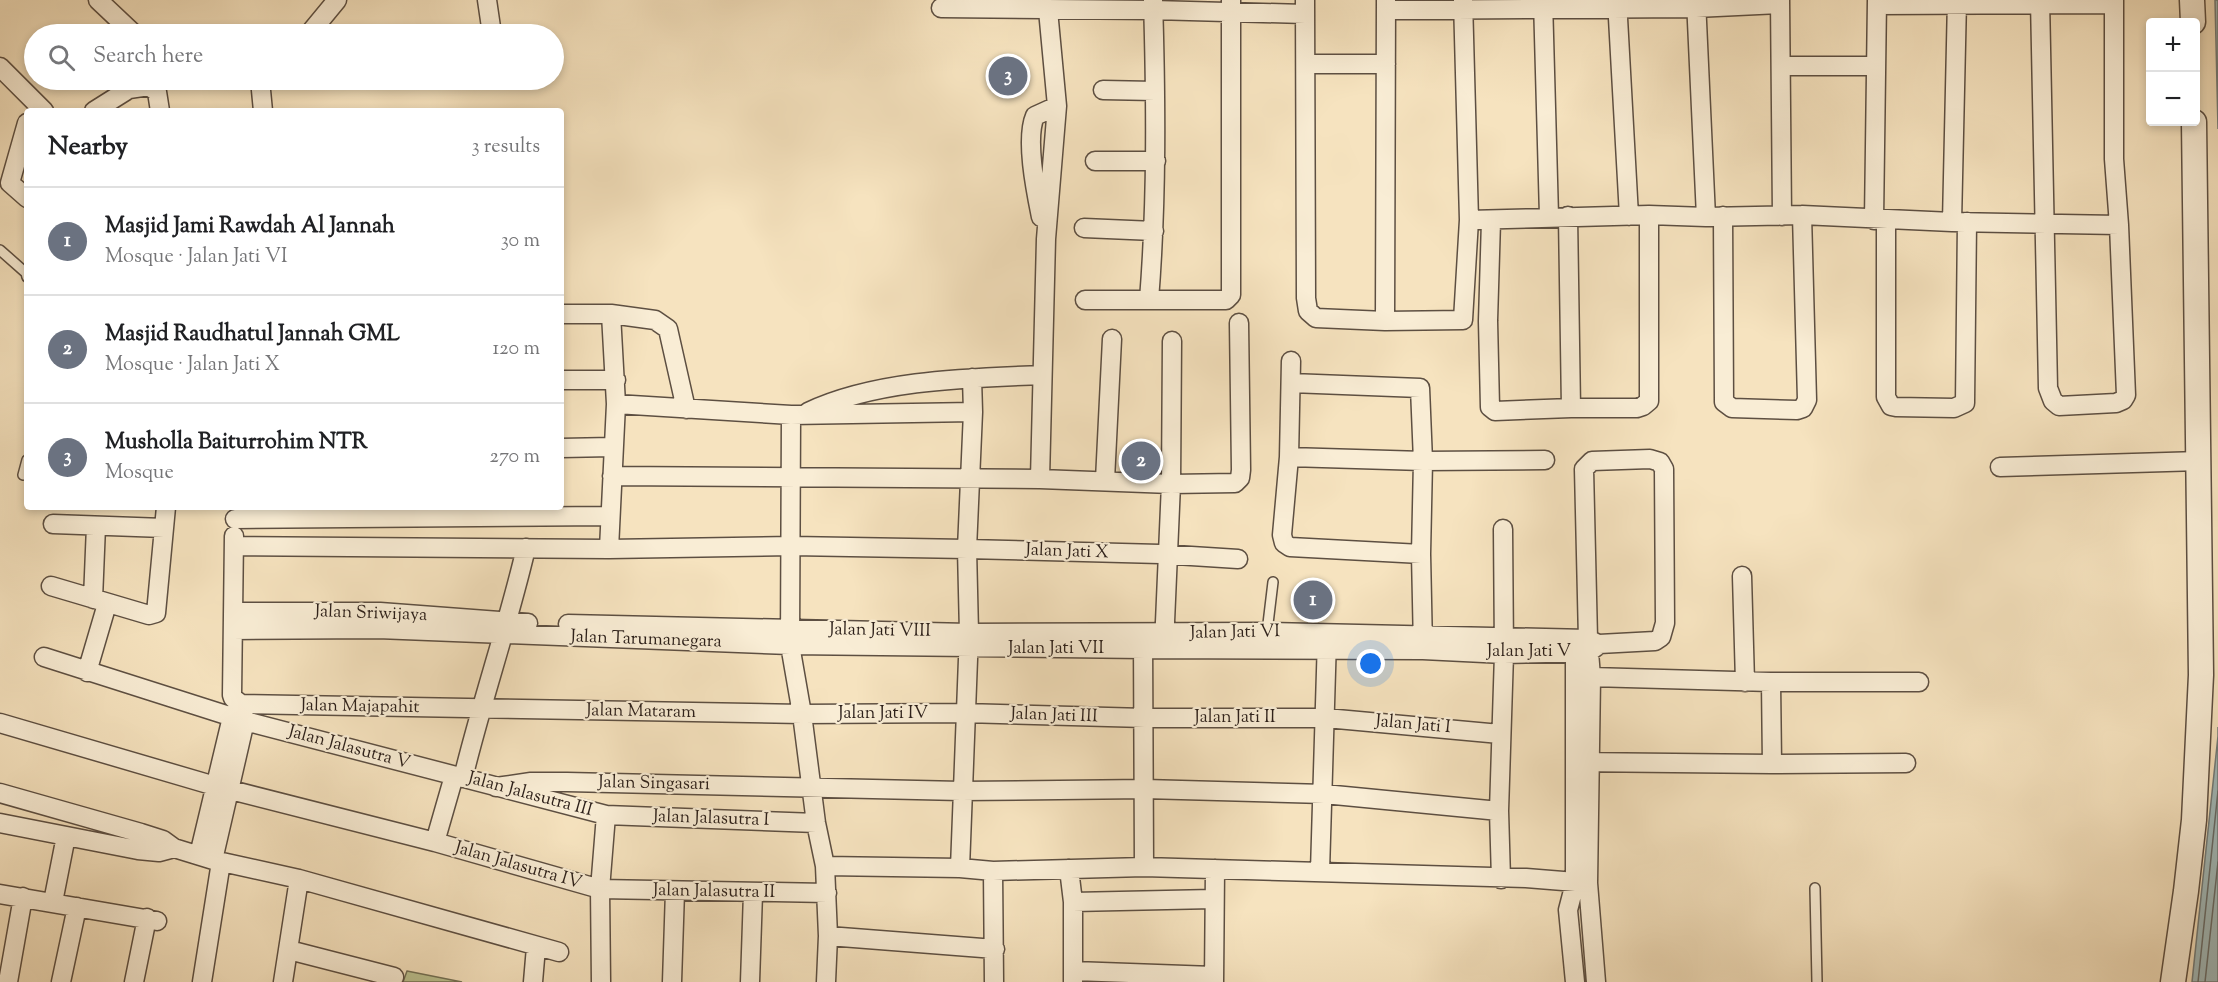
<!DOCTYPE html>
<meta charset="utf-8">
<style>
:root{--surface:#fff;--page:#f2f2f2;--text:#202124;--muted:#757577;--line:#e0e0e0;--accent:#2563eb}
body{margin:0;font-family:"Sorts Mill Goudy",serif;background:var(--page);color:var(--text)}
.controls{position:absolute;right:18px;top:18px;display:grid;overflow:hidden;border-radius:6px;box-shadow:0 3px 9px #0003}
.controls button{width:54px;height:54px;display:grid;place-items:center;padding:0;border:0;border-bottom:2px solid var(--line);background:var(--surface);color:var(--text);font:30px sans-serif}
.you{position:absolute;left:1371px;top:664px;width:21px;height:21px;margin:-15px;border:4px solid #fff;border-radius:50%;background:#1a73e8;box-shadow:0 0 0 9px #1a73e833}
.badge{display:grid;place-items:center;width:39px;height:39px;border-radius:50%;background:var(--accent);color:#fff;font-size:20px;font-weight:700}
.pin{position:absolute;translate:-50% -50%;border:3px solid #fff;box-shadow:0 2px 6px #0006}
.list{margin:0;padding:0;list-style:none}
h2{display:flex;justify-content:space-between;align-items:center;height:78px;margin:0;padding:0 24px;font-size:26px}
h2 small{font-size:20px;font-weight:400;color:var(--muted)}
.list li{display:grid;grid-template-columns:39px 1fr auto;gap:18px;align-items:center;box-sizing:border-box;height:108px;padding:0 24px;border-top:2px solid var(--line)}
.list b{display:block;font-size:22px;white-space:nowrap}
.list p{margin:0;font-size:20px;white-space:nowrap;color:var(--muted)}
.list em{font-size:20px;font-style:normal;color:var(--muted)}
.icon{flex:none;width:33px;height:33px;fill:none;stroke:currentColor;stroke-width:2;stroke-linecap:round;stroke-linejoin:round}
.map{position:relative;flex:none;width:2218px;height:982px;overflow:hidden}
.search{position:absolute;background:var(--surface);box-shadow:0 3px 9px #0003;left:24px;top:24px;width:540px;height:66px;display:flex;align-items:center;gap:15px;box-sizing:border-box;padding:0 21px;border-radius:33px;color:var(--muted);font-size:22px}
.panel{position:absolute;background:var(--surface);box-shadow:0 3px 9px #0003;left:24px;top:108px;width:540px;height:402px;border-radius:6px}
.map>svg:first-child{display:block}
.green{fill:#bcc492;stroke:#737156;stroke-width:1.5}
.water{fill:#a1bbbc;stroke:#717c7b;stroke-width:1.5}
.lines{fill:none;stroke-linecap:round;stroke-linejoin:round}
.shore{stroke:#666c6a;stroke-width:1.5}
.service-casing{stroke:#5d4f42;stroke-width:12}
.minor-casing{stroke:#5d4f42;stroke-width:21}
.tertiary-casing{stroke:#5d4f42;stroke-width:27}
.service{stroke:#f9edd5;stroke-width:9}
.minor{stroke:#f9edd5;stroke-width:18}
.tertiary{stroke:#f9edd5;stroke-width:24}
.labels{text-anchor:middle;dominant-baseline:central;stroke-width:4.5;stroke-linejoin:round;paint-order:stroke}
.street-label{font-size:18px;fill:#2a1e19;stroke:#f9edd5}
</style>
<div class="map">
<svg width="2218" height="982" viewBox="0 0 2218 982">
<rect width="100%" height="100%" fill="#f6e3bf"/>
<filter id="stains"><feTurbulence type="fractalNoise" baseFrequency=".00333" numOctaves="4"/><feColorMatrix values="0 0 0 0 .2 0 0 0 0 .09 0 0 0 0 .02 0 0 0 .5 -.17"/></filter>
<radialGradient id="worn" r=".72"><stop offset=".6" stop-color="#630" stop-opacity="0"/><stop offset="1" stop-color="#630" stop-opacity=".3"/></radialGradient>
<path class="green" d="M 407,971 L 462,982 L 403,982 Z"/>
<path class="water" d="M 2215,0 L 2218,0 L 2218,129 Z
M 2218,727 L 2218,982 L 2192,982 L 2218,736 Z"/>
<g class="lines">
<path class="shore" d="M 2198,982 L 2218,791
M 2205,982 L 2218,862"/>
<defs>
<path id="service" d="M 0,250 L 26,273 L 27,277
M 23,475 L 27,460
M 1267,632 L 1273,582
M 1815,888 L 1817,982"/>
<path id="minor" d="M 98,0 L 134,34
M 487,0 L 492,34
M 1305,0 L 1306,298 L 1308,311 L 1316,318 L 1385,321 L 1463,320 L 1469,220 L 1463,0
M 1543,0 L 1549,216
M 1617,0 L 1629,216
M 1696,0 L 1706,217
M 1780,0 L 1782,216
M 2040,0 L 2048,388 L 2053,401 L 2059,406 L 2116,403 L 2123,400 L 2126,395 L 2119,225
M 1877,5 L 2114,4
M 941,8 L 1153,10 L 1305,14
M 1386,10 L 1696,8 L 1780,4
M 309,34 L 337,0
M 1307,64 L 1386,64
M 1782,66 L 1876,66
M 0,67 L 44,111
M 260,80 L 263,111
M 1103,90 L 1155,91
M 94,111 L 129,89 L 149,86 L 157,92 L 160,111
M 27,123 L 10,183 L 27,198
M 1095,161 L 1156,161
M 1568,216 L 1571,408 L 1637,408 L 1643,406 L 1649,401 L 1649,215
M 1723,216 L 1724,402 L 1732,408 L 1797,410 L 1803,408 L 1807,400 L 1802,215
M 1041,217 C 1036,192 1025,139 1035,116 L 1057,106
M 1469,220 L 1649,215 L 1706,217 L 1802,215 L 1952,222 L 2119,225 L 2114,159 L 2114,0
M 1874,220 L 1877,0
M 1886,220 L 1886,397 L 1891,406 L 1896,407 L 1954,408 L 1965,403 L 1967,222
M 1491,221 L 1488,321 L 1490,407 L 1495,411 L 1571,408
M 1952,222 L 1957,0
M 1084,228 L 1154,231
M 1085,300 L 1226,300 L 1231,295 L 1231,0
M 1149,300 C 1157,200 1156,100 1153,0
M 561,314 L 611,314 L 616,404 L 609,549 L 792,546 L 967,549 L 1160,554 L 1238,559
M 611,314 L 655,320 L 668,329 L 686,409
M 1385,321 L 1386,0
M 1291,361 L 1289,457 L 1282,535 L 1284,543 L 1290,547 L 1421,554
M 561,380 L 616,380
M 1291,383 L 1420,388 L 1423,461 L 1421,554 L 1423,648
M 616,404 L 791,415 L 973,412
M 808,412 C 875,380 967,378 1042,375
M 791,415 L 790,645 L 802,714 L 816,823 L 825,866 L 828,936 L 826,982
M 561,448 L 612,447
M 1289,457 L 1423,461 L 1545,460
M 2000,467 L 2200,461
M 612,476 L 1040,479 L 1171,484 L 1235,483 L 1240,478 L 1241,470 L 1239,323
M 1040,479 L 1046,239 L 1057,106 L 1048,10
M 1105,480 L 1112,339
M 235,519 L 610,516
M 53,524 L 164,528
M 234,546 L 609,549
M 1742,576 L 1745,682
M 51,586 L 149,615 L 156,613 L 166,507
M 93,599 L 96,526
M 233,612 L 380,612 L 528,623
M 568,624 L 969,633 L 1267,632 L 1588,639 L 1598,644
M 233,630 L 378,629 L 790,645 L 1144,649 L 1423,650 L 1504,654 L 1589,652 L 1597,646
M 1143,637 L 1144,867
M 1164,645 L 1171,484 L 1172,341
M 44,657 L 245,721 L 606,815 L 816,823
M 87,672 L 107,604
M 1591,677 L 1771,682 L 1772,764
M 1771,682 L 1919,682
M 241,704 L 802,714 L 964,713 L 1145,718 L 1326,718 L 1500,734
M 0,723 L 215,786 L 435,842 L 600,889 L 827,893
M 1575,762 L 1772,764 L 1906,763
M 463,778 C 482,700 508,625 526,548
M 496,787 L 531,782 L 567,782 L 961,791 L 1145,789 L 1324,794 L 1499,811
M 0,793 L 141,833 L 163,840 L 174,848 L 213,860 L 299,879 L 559,952
M 0,823 L 138,850 L 159,852 L 174,848
M 435,842 L 454,776
M 199,855 L 232,717 L 238,708
M 213,860 L 245,721 L 241,704 L 233,698 L 232,695 L 234,536
M 825,866 L 960,868 L 993,871 L 1144,867 L 1526,878 L 1588,883 L 1591,677 L 1588,639 L 1584,469 L 1592,461 L 1650,459 L 1660,462 L 1664,469 L 1665,623 L 1661,637 L 1655,641 L 1599,644
M 960,868 L 969,633 L 967,549 L 973,412 L 972,378
M 1069,869 L 1073,902 L 1073,981
M 993,871 L 994,982
M 1320,871 L 1327,638
M 1501,879 L 1499,811 L 1504,654 L 1503,529
M 1588,883 L 1596,982
M 0,894 L 157,921
M 53,902 L 66,836
M 1073,902 L 1213,899
M 828,936 L 995,949
M 289,950 L 394,977
M 1074,971 L 1213,976
M 8,982 L 23,897
M 61,982 L 77,907
M 134,982 L 147,918
M 202,982 L 221,862
M 283,982 L 299,879
M 533,982 L 536,947
M 601,982 L 600,889 L 606,815
M 672,982 L 675,891
M 750,982 L 753,893
M 1214,982 L 1215,869
M 1575,982 L 1568,910 L 1575,883 L 1575,652"/>
<path id="tertiary" d="M 2192,0 L 2193,22
M 2173,982 L 2186,891 L 2194,820 L 2201,675 L 2194,122"/>
</defs>
<use href="#service" class="service-casing"/>
<use href="#minor" class="minor-casing"/>
<use href="#tertiary" class="tertiary-casing"/>
<use href="#service" class="service"/>
<use href="#minor" class="minor"/>
<use href="#tertiary" class="tertiary"/>
</g>
<g class="labels">
<g class="street-label">
<text transform="translate(1067 552) rotate(2)">Jalan Jati X</text>
<text transform="translate(371 614) rotate(2)">Jalan Sriwijaya</text>
<text transform="translate(880 631) rotate(1)">Jalan Jati VIII</text>
<text transform="translate(1235 633) rotate(-1)">Jalan Jati VI</text>
<text transform="translate(646 640) rotate(2)">Jalan Tarumanegara</text>
<text x="1056" y="649">Jalan Jati VII</text>
<text x="1529" y="652">Jalan Jati V</text>
<text transform="translate(360 707) rotate(1)">Jalan Majapahit</text>
<text transform="translate(641 712) rotate(1)">Jalan Mataram</text>
<text x="883" y="714">Jalan Jati IV</text>
<text transform="translate(1054 716) rotate(2)">Jalan Jati III</text>
<text x="1235" y="718">Jalan Jati II</text>
<text transform="translate(1413 725) rotate(5)">Jalan Jati I</text>
<text transform="translate(349 748) rotate(15)">Jalan Jalasutra V</text>
<text transform="translate(654 784) rotate(1)">Jalan Singasari</text>
<text transform="translate(530 795) rotate(15)">Jalan Jalasutra III</text>
<text transform="translate(711 819) rotate(2)">Jalan Jalasutra I</text>
<text transform="translate(518 866) rotate(16)">Jalan Jalasutra IV</text>
<text transform="translate(714 892) rotate(1)">Jalan Jalasutra II</text>
</g>
</g>
<rect width="100%" height="100%" filter="url(#stains)"/>
<rect width="100%" height="100%" fill="url(#worn)"/>
</svg>
<div class="controls">
<button>+</button>
<button>−</button>
</div>
<div class="you"></div>
<div class="pin badge" style="left:1313px;top:600px;background:#6b7280">1</div>
<div class="pin badge" style="left:1141px;top:461px;background:#6b7280">2</div>
<div class="pin badge" style="left:1008px;top:76px;background:#6b7280">3</div>
<div class="search"><svg class="icon" aria-label="search" viewBox="0 0 24 24"><circle cx="10" cy="10" r="6"/><path d="M15 15l6 6"/></svg>Search here</div>
<section class="panel">
<h2>Nearby<small>3 results</small></h2>
<ul class="list">
<li><span class="badge" style="background:#6b7280">1</span><div><b>Masjid Jami Rawdah Al Jannah</b><p>Mosque · Jalan Jati VI</p></div><em>30 m</em></li>
<li><span class="badge" style="background:#6b7280">2</span><div><b>Masjid Raudhatul Jannah GML</b><p>Mosque · Jalan Jati X</p></div><em>120 m</em></li>
<li><span class="badge" style="background:#6b7280">3</span><div><b>Musholla Baiturrohim NTR</b><p>Mosque</p></div><em>270 m</em></li>
</ul>
</section>
</div>
